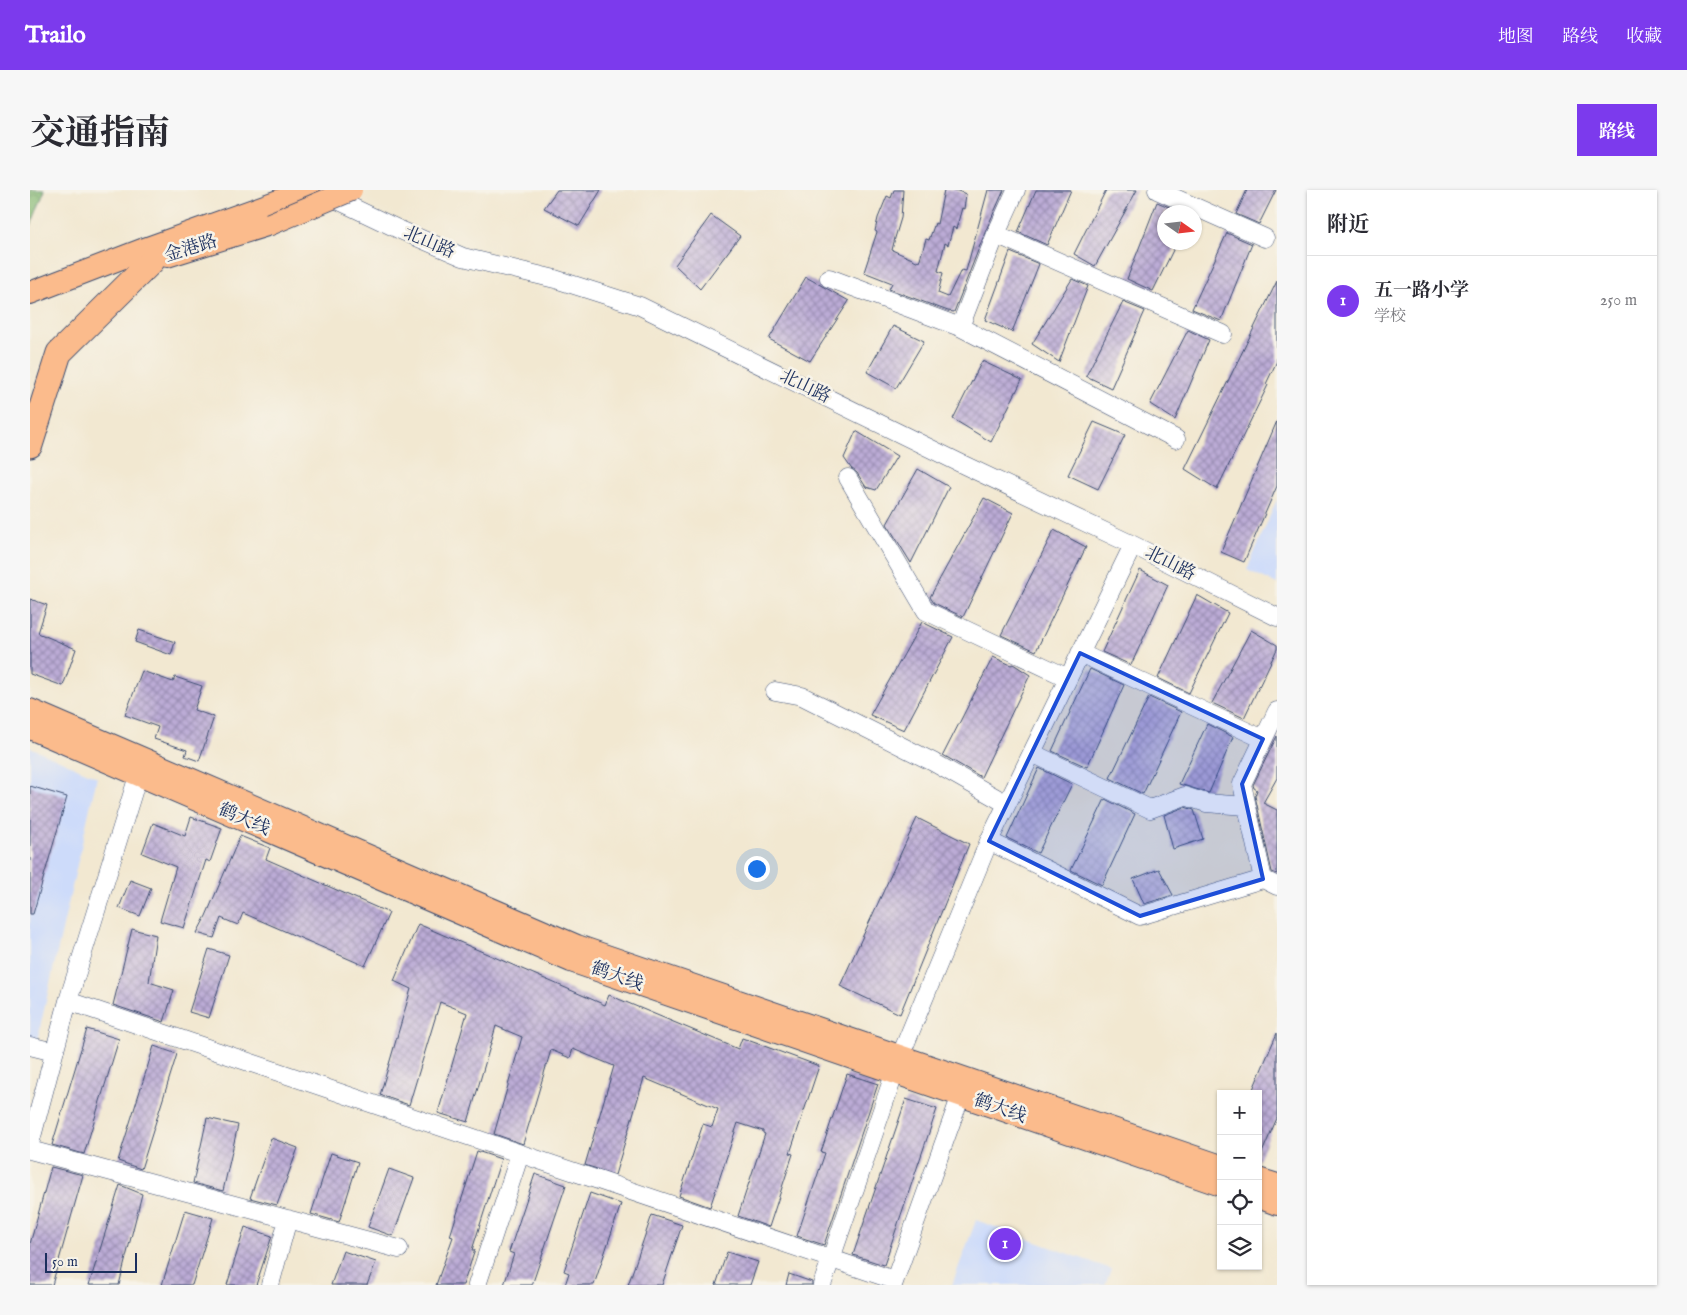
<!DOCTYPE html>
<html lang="zh">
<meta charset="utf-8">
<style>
:root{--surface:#fff;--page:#f7f7f7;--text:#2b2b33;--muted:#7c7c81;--line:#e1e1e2;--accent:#7c3aed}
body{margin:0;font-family:"IM FELL English","Noto Serif SC",serif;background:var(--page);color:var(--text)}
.controls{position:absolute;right:15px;bottom:15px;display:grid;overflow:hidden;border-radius:0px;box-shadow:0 1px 4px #0004}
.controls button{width:45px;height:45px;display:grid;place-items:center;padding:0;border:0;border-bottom:1px solid var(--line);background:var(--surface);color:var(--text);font:25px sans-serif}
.compass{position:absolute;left:1127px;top:15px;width:45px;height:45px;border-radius:50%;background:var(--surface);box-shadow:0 1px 4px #0004;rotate:104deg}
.scale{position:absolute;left:15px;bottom:12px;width:92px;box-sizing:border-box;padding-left:5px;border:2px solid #1b2f5e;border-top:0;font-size:14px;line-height:18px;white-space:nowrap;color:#1b2f5e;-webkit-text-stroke:4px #f7f3e8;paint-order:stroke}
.you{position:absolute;left:726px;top:678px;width:18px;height:18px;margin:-12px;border:4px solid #fff;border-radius:50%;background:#1a73e8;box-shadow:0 0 0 8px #1a73e833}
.badge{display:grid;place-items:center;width:32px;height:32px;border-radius:50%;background:var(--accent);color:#fff;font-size:16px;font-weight:700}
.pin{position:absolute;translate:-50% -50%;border:2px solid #fff;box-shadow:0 1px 5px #0006}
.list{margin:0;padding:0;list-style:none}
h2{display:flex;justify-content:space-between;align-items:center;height:65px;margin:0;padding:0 20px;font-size:21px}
h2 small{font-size:16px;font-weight:400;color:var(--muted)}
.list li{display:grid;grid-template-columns:32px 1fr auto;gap:15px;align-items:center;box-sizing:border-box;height:90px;padding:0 20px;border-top:1px solid var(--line)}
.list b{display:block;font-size:19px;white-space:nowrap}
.list p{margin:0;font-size:16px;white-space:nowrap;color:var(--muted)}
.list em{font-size:16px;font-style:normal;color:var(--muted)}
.icon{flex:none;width:28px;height:28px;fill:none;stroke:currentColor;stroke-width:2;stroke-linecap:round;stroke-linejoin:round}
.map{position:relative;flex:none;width:1247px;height:1095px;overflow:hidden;border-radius:0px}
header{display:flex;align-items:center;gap:30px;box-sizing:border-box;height:70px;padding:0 25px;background:var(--accent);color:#fff}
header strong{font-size:24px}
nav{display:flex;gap:28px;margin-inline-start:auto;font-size:18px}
.intro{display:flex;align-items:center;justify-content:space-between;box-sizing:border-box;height:120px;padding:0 30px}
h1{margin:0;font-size:35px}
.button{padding:12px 22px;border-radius:0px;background:var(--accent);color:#fff;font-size:18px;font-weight:700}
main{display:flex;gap:30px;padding:0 30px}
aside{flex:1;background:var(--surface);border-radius:0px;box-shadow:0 1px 4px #0004}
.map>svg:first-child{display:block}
.built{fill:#cddbfa}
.forest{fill:url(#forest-crowns);stroke:#50746a}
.building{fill:url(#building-cross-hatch)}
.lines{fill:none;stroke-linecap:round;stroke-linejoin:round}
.minor-casing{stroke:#3b4b6f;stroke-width:19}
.major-casing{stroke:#3b4b6f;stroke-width:24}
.highway-casing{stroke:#3b4b6f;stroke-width:27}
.minor{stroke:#fff;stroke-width:18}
.major{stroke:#fbbb8c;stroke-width:22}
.highway{stroke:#fbbb8c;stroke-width:25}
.major-bridge-casing{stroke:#3b4b6f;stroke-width:24;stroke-linecap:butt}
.major-bridge{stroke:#fbbb8c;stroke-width:22}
.marked{fill:#1d4ed8;fill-opacity:0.2;stroke:#1d4ed8;stroke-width:4;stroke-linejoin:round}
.labels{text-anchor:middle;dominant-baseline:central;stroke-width:5;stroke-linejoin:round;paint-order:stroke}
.street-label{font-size:18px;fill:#1b2f5e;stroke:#f7f3e8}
</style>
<header>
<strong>Trailo</strong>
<nav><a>地图</a><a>路线</a><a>收藏</a></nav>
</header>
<div class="intro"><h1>交通指南</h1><a class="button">路线</a></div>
<main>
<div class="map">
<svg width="1247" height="1095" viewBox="0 0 1247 1095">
<defs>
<pattern id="forest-crowns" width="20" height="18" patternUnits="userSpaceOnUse" patternTransform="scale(1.25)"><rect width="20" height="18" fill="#86ba75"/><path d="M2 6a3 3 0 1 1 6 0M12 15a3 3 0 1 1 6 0" fill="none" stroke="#6d9863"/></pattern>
<pattern id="building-cross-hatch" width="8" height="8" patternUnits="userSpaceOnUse" patternTransform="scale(1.25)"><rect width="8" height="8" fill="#bcacd6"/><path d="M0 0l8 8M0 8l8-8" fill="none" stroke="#988cb1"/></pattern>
</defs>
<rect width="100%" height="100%" fill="#f7f3e8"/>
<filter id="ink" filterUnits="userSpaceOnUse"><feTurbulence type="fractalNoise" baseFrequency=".02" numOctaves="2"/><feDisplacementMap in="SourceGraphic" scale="10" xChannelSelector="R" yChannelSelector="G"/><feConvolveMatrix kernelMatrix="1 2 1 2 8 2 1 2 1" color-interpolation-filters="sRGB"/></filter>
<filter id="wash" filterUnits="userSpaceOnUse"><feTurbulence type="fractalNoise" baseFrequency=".0096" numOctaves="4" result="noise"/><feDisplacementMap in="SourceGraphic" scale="20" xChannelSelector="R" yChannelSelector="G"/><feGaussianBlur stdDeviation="1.12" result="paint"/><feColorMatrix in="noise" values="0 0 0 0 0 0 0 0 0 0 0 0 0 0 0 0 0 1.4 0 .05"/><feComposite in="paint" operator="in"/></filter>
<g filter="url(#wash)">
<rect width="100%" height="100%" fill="#f2e8d1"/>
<path class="built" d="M 1247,309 L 1247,394 L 1217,380 Z
M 0,557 L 67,587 L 7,851 L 0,849 Z
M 946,1030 L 1081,1079 L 1075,1095 L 922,1095 Z"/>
<path class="forest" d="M 0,0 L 15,0 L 0,38 Z"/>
<g id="blocks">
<path class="building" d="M 527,0 L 571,0 L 549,36 L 514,18 Z
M 864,0 L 873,0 L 871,28 L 865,48 L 862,60 L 889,72 L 896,49 L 899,50 L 905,33 L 907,34 L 914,0 L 925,0 L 936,4 L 934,19 L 932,18 L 926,39 L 923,37 L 918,55 L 915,53 L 908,81 L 913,83 L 908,103 L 918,107 L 931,80 L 936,81 L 958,0 L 974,0 L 956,40 L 924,122 L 918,121 L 859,99 L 862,93 L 834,82 L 847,42 L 845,41 L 848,28 L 857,6 L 861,8 Z
M 1006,0 L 1041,0 L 1017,55 L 988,42 Z
M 1076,0 L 1107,0 L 1065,76 L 1044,64 Z
M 1217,0 L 1246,0 L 1229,34 L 1206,24 Z
M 1127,12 L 1151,22 L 1134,22 L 1134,52 L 1147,52 L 1123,101 L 1097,89 Z
M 681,25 L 710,46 L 670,99 L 645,75 Z
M 1197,43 L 1222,54 L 1191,131 L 1162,119 Z
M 980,62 L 1009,74 L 982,142 L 955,130 Z
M 776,87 L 819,111 L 780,171 L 739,149 Z
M 1042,89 L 1058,96 L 1029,172 L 1002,154 Z
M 1247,91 L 1247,171 L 1236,194 L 1238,195 L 1187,299 L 1155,279 Z
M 1093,112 L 1115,121 L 1081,198 L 1056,186 Z
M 863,136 L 894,151 L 866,198 L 837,182 Z
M 1158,140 L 1179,150 L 1145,230 L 1120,214 Z
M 952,171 L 992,190 L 961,252 L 923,229 Z
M 1247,231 L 1247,296 L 1214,372 L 1191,362 Z
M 1064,232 L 1095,245 L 1068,299 L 1038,285 Z
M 826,241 L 867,266 L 846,300 L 836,297 L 827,283 L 821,278 L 814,268 Z
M 888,279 L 919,297 L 881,373 L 857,334 Z
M 954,308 L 983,323 L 933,427 L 904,413 L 900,407 Z
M 1024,340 L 1056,357 L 1006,461 L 971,445 Z
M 1110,380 L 1138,395 L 1101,475 L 1072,462 Z
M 1167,405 L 1198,423 L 1159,503 L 1128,488 Z
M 0,409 L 17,415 L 8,443 L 46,459 L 33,496 L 0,484 Z
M 892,432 L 923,447 L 874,540 L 840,525 Z
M 109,440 L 145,452 L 141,465 L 105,452 Z
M 1221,440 L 1247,455 L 1247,459 L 1214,528 L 1182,513 Z
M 963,467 L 981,475 L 983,474 L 1000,485 L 951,587 L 913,565 Z
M 1060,479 L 1094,495 L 1057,577 L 1022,561 Z
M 112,481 L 143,492 L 145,487 L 172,496 L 164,520 L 184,527 L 169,571 L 155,566 L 157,560 L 124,549 L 128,537 L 95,525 Z
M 1119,507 L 1151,522 L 1113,604 L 1080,588 Z
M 1177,534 L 1203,547 L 1179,603 L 1149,594 Z
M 1247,546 L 1247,588 L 1233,613 L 1247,620 L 1247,684 L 1242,682 L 1225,606 L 1227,600 L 1224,598 L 1223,595 Z
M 1009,578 L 1042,594 L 1008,663 L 977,648 Z
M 0,596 L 37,607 L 3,724 L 0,724 Z
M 1075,609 L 1105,624 L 1072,695 L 1041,680 Z
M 1155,617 L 1164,620 L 1173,649 L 1143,659 L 1134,625 Z
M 161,627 L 192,638 L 180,672 L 176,670 L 154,738 L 130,731 L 146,677 L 112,663 L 123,633 L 155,646 Z
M 887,628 L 939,654 L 870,824 L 810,796 Z
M 210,646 L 240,658 L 236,669 L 359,723 L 335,776 L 213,723 L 208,735 L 191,728 L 184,748 L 167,743 L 176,726 Z
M 1129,679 L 1143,705 L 1114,714 L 1103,689 Z
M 100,690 L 121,698 L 110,726 L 89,718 Z
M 388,734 L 575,815 L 579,805 L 708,859 L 712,848 L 789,876 L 760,963 L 763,964 L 739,1037 L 708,1026 L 735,944 L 733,943 L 733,941 L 708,933 L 680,1017 L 649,1006 L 673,934 L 682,937 L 688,919 L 614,888 L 585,985 L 555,975 L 584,876 L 543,859 L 540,868 L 521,860 L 493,954 L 464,944 L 492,847 L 466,836 L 438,932 L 408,923 L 437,823 L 410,812 L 379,915 L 350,905 L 381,799 L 364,791 Z
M 102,739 L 126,745 L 119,792 L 144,800 L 134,832 L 83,815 Z
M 179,759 L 199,765 L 179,828 L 159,822 Z
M 57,839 L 89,849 L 54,964 L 22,955 Z
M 1247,843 L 1247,928 L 1228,972 L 1228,904 L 1221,904 Z
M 124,856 L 147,864 L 111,979 L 88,971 Z
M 817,884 L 848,894 L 794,1055 L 767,1046 L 795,963 L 791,962 Z
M 876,909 L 907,919 L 854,1075 L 823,1065 Z
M 177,928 L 208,935 L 193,1001 L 163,993 Z
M 241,948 L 268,958 L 247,1015 L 220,1008 Z
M 447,961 L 471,969 L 442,1060 L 445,1060 L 433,1095 L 406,1095 L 423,1047 L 420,1046 Z
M 301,963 L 328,972 L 309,1032 L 281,1024 Z
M 21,977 L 53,985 L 22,1095 L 0,1095 L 0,1054 Z
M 359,979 L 384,988 L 363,1046 L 338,1037 Z
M 505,984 L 536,995 L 502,1095 L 474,1095 L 484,1064 L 479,1062 Z
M 90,995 L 112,1004 L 89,1095 L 59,1095 Z
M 560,1003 L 591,1014 L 564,1095 L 535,1095 L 539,1083 L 534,1081 Z
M 155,1020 L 183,1028 L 162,1095 L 132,1095 Z
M 622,1025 L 652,1035 L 632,1095 L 598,1095 Z
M 215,1037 L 242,1046 L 226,1095 L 197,1095 Z
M 313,1061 L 346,1072 L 337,1095 L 301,1095 Z
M 697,1062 L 728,1072 L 720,1095 L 686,1095 Z
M 759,1084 L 782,1092 L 782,1095 L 756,1095 Z"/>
</g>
</g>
<g filter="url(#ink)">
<use href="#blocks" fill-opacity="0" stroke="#3b4b6f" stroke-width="1"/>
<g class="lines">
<defs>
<path id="minor" d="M 292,0 L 303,8 L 368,39 L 433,67 L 525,89 L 610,116 L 934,275 L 1103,355 L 1247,427
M 1127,0 L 1235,48
M 966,44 L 1193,144
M 799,88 L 930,137 L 1146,249
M 930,137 L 966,44 L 986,0
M 818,288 L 896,421 L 1038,488
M 1050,463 L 1233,549
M 745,501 L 772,506 L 903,572 L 977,614
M 1247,521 L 1212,594 L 1233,689 L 1247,696
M 1002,563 L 1120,619 L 1155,606 L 1176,613 L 1216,616
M 959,651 L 1110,726 L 1233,689
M 38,811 L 864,1090
M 0,856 L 24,862
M 0,954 L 38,811 L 112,573
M 0,960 L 369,1059
M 240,1095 L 258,1029
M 447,1095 L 490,964
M 792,1095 L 870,867 L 959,651 L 1103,355
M 863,1095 L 931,905"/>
<path id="major" d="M 137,66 L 240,34
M 0,103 L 112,60 L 279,0
M 0,520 L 547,756 L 1191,976
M 0,538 L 541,771 L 1191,995
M 1228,989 L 1247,995
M 1228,1007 L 1247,1014"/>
<path id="highway" d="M 0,255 L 29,163 L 122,71"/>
</defs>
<use href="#minor" class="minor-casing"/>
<use href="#major" class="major-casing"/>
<use href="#highway" class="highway-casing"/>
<use href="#minor" class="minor"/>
<use href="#major" class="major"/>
<use href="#highway" class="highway"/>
<defs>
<path id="major-bridge" d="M 240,34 L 321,0"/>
</defs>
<use href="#major-bridge" class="major-bridge-casing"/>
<use href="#major-bridge" class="major-bridge"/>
</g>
</g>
<path class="marked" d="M 1050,463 L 1233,549 L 1212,594 L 1233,689 L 1110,726 L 959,651 Z"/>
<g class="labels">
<g class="street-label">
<text transform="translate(399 53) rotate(23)">北山路</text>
<text transform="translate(161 59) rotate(-17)">金港路</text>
<text transform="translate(775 197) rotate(26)">北山路</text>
<text transform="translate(1140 374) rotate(27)">北山路</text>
<text transform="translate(214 630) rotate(23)">鹤大线</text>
<text transform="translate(587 787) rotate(19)">鹤大线</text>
<text transform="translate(970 919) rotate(19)">鹤大线</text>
</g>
</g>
</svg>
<div class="controls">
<button>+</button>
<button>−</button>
<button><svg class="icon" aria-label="locate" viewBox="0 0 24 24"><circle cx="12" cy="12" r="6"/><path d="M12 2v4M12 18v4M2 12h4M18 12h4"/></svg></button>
<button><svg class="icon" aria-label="layers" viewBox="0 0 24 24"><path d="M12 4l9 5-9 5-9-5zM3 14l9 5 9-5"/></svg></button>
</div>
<svg class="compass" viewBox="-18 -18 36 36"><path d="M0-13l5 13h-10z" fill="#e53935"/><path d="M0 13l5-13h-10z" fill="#7c7c81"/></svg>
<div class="scale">50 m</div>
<div class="you"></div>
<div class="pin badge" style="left:975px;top:1054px">1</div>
</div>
<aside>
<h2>附近<small></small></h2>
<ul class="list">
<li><span class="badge">1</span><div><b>五一路小学</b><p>学校</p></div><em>250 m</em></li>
</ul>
</aside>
</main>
